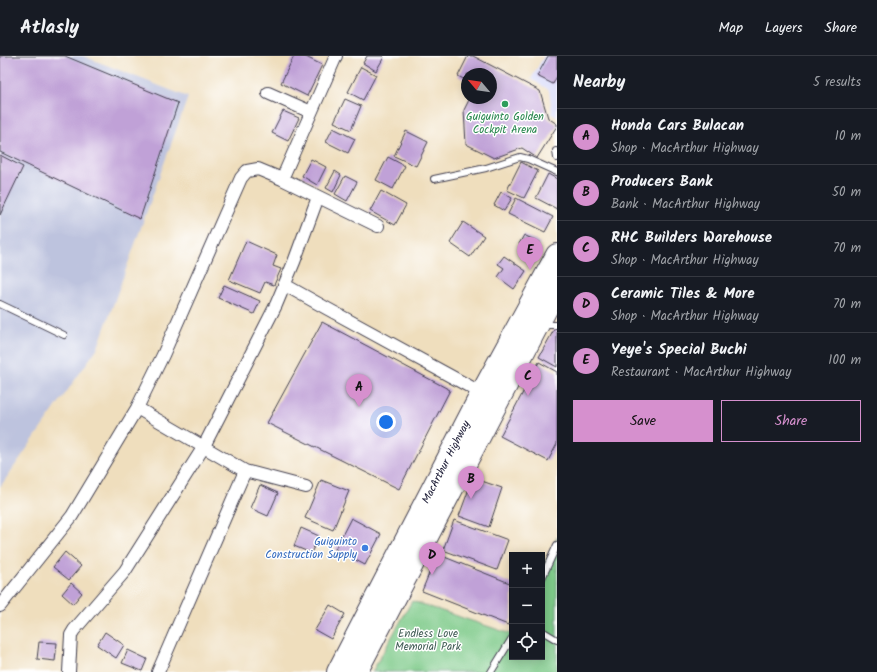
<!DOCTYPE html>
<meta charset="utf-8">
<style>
:root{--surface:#171b24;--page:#242831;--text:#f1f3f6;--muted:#9ea1a6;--line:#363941;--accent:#d690ce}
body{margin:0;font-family:Kalam,sans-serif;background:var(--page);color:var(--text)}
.controls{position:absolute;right:12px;bottom:12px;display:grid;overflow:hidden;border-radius:0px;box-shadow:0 2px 10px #0003}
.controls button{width:36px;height:36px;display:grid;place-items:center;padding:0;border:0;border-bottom:1px solid var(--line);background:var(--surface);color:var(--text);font:20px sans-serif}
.compass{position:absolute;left:461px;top:12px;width:36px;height:36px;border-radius:50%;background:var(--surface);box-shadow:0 2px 10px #0003;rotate:299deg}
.you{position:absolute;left:386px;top:366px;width:14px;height:14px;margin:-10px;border:3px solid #fff;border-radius:50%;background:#1a73e8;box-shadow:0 0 0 6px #1a73e833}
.badge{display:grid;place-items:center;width:26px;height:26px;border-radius:50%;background:var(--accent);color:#111;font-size:13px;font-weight:700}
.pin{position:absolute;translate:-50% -33px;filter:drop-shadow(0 1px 2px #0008)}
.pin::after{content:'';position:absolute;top:21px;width:14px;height:12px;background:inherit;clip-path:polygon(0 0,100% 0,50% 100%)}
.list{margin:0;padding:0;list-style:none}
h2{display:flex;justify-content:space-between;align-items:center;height:52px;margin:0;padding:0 16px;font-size:17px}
h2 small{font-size:13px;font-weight:400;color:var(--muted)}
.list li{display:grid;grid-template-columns:26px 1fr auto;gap:12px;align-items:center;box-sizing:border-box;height:56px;padding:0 16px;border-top:1px solid var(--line)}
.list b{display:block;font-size:15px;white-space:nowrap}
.list p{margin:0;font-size:13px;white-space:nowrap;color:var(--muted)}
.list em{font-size:13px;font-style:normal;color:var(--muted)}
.actions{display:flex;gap:8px;padding:12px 16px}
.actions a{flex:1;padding:9px 0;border:1px solid var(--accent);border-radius:0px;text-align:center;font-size:14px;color:var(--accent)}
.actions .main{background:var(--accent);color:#111}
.icon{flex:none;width:22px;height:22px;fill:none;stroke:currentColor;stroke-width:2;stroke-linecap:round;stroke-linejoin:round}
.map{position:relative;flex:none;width:557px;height:616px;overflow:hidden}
header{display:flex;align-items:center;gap:24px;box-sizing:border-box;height:56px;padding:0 20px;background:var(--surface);border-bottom:1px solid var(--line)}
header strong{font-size:19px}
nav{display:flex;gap:22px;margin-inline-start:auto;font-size:14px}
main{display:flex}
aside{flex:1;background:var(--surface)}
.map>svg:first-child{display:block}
.built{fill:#d5d8f9}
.industrial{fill:#bdc3de}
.green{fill:#7eca89;stroke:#507662}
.building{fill:#c0a1d7}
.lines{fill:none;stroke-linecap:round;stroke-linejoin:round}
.lane-casing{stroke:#413e4e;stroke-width:8}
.street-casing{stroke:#413e4e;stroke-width:14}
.highway-casing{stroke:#413e4e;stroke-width:24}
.lane{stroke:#fff;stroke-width:6}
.street{stroke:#fff;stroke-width:12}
.highway{stroke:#fff;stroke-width:22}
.leisure-dot{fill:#2e9e5b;stroke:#fff;stroke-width:1.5}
.shop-dot{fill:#3f7fe0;stroke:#fff;stroke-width:1.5}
.labels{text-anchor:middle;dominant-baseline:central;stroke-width:3;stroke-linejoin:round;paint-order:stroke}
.leisure-label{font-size:11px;fill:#27864d;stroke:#fff}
.street-label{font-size:11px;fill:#22223b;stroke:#fff}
.shop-label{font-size:11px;fill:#366cbe;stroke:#fff;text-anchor:end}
.park-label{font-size:11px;fill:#425d56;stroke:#fff}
</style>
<header>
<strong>Atlasly</strong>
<nav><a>Map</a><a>Layers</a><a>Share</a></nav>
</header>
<main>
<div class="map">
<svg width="557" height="616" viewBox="0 0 557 616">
<rect width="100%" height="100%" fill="#fff"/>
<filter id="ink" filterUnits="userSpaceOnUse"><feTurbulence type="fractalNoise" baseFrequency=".025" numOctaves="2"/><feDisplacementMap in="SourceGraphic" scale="8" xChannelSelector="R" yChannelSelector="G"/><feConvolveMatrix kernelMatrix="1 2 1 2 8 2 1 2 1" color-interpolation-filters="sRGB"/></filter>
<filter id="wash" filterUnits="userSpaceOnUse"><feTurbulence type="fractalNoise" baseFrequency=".012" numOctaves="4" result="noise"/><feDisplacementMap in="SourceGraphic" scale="16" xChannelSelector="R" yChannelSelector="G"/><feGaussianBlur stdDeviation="0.9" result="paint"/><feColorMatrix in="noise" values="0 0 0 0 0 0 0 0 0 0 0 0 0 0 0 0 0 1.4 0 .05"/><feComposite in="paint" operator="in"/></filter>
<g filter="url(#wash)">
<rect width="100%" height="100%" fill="#efdebd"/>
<path class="built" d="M 544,0 L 557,0 L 557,61 L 552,58 L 549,34 L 531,23 Z"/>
<path class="industrial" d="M 0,0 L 83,0 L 188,41 L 98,291 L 0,431 Z"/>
<path class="green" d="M 557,481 L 557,616 L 372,616 L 412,545 L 511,578 L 512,577 L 512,601 L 542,601 L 542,513 Z"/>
<g id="blocks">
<path class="building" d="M 0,0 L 65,0 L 178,47 L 140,163 L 0,96 Z
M 294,0 L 304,0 L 322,9 L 307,40 L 281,27 Z
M 367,0 L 382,0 L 384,1 L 376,15 L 363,7 Z
M 468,0 L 473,0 L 540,35 L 548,62 L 557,68 L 557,70 L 537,102 L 522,92 L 494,102 L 466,88 L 464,54 L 470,42 L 491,42 L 491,18 L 467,18 L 467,25 L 458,20 Z
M 548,0 L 557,0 L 557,20 L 553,28 L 537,20 Z
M 361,11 L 376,19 L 363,44 L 348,36 Z
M 345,43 L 361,50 L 351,74 L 334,66 Z
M 283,55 L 299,62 L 288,85 L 272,77 Z
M 333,72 L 355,83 L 348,97 L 326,86 Z
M 406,75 L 428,86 L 416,110 L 394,100 Z
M 0,99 L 23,111 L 0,159 Z
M 388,101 L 405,110 L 393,133 L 376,124 Z
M 311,103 L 326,111 L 317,129 L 302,120 Z
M 521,106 L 538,115 L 524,142 L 507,134 Z
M 335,115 L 341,119 L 333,136 L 326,132 Z
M 548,118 L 557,123 L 557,153 L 536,142 Z
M 345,120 L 357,126 L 347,145 L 335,138 Z
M 381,135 L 406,149 L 395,169 L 370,155 Z
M 501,136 L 512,142 L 504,155 L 494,149 Z
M 516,142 L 553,161 L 545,176 L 508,158 Z
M 463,166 L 484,180 L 470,201 L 450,187 Z
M 524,179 L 540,187 L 535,196 L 519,188 Z
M 246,185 L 277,199 L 273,210 L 281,213 L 274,229 L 265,226 L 260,237 L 229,224 Z
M 504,200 L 526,215 L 514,233 L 498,221 L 504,212 L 498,208 Z
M 224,229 L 260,245 L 254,258 L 218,242 Z
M 322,266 L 450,334 L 399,433 L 267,367 Z
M 555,272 L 557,273 L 557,311 L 539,301 Z
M 539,306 L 557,316 L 557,388 L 548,405 L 500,380 Z
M 473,422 L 502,432 L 489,471 L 459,460 Z
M 321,424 L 349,435 L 333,474 L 305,462 Z
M 260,429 L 278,437 L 268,460 L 250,452 Z
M 351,462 L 381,478 L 365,509 L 335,493 Z
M 454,464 L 508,484 L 497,514 L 443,494 Z
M 301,472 L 319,480 L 311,497 L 294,490 Z
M 65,496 L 81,510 L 69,524 L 53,511 Z
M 437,498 L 512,528 L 512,560 L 508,569 L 422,535 Z
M 71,527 L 82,537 L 73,548 L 62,538 Z
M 330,549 L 345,558 L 331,583 L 315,574 Z
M 105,576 L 124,589 L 116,602 L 97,589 Z
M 39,586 L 57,587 L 55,605 L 37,603 Z
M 128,594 L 147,603 L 142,615 L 122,607 Z"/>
</g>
</g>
<g filter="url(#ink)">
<use href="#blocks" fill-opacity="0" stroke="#413e4e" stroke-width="1"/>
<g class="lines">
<defs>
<path id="lane" d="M 556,95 L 557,102
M 434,123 L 486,112 L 520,101 L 528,103 L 557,116
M 0,248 L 64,279
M 543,269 L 557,269
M 542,522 L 557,489
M 542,575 L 557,584
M 491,616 L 512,582"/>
<path id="street" d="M 268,37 L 311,56
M 282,123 L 336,0
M 285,229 L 326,252 L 487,340
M 137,352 L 245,415 L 306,431
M 0,550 L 72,460 L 137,352 L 163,299 L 241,122 L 247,115 L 258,113 L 282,123 L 378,170
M 69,616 L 71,579 L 74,574 L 125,515 L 203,392 L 276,249 L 294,206 L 318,141
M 158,616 L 245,415"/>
<g id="highway">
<path id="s1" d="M 338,616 L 482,337 L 557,199"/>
<path d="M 356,616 L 557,232"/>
</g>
</defs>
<use href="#lane" class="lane-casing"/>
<use href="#street" class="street-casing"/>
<use href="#highway" class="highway-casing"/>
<use href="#lane" class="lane"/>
<use href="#street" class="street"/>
<use href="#highway" class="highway"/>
</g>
</g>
<circle class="leisure-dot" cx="505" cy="48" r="4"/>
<circle class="shop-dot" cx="365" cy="492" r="4"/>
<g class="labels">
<g class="leisure-label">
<text x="505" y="61">Guiguinto Golden<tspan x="505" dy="13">Cockpit Arena</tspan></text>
</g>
<g class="street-label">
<text stroke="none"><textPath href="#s1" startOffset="236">MacArthur Highway</textPath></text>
</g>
<g class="shop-label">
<text x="357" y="486">Guiguinto<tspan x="357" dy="13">Construction Supply</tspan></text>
</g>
<g class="park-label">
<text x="428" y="578">Endless Love<tspan x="428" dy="13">Memorial Park</tspan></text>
</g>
</g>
</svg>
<div class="controls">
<button>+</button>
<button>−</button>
<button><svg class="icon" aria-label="locate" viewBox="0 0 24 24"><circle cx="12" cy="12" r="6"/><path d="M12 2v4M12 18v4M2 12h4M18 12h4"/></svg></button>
</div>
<svg class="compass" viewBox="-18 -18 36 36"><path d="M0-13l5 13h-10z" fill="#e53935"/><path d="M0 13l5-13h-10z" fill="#9ea1a6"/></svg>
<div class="you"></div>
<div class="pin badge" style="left:359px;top:351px">A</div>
<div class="pin badge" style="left:471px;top:443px">B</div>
<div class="pin badge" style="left:528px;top:340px">C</div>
<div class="pin badge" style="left:432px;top:519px">D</div>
<div class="pin badge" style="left:530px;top:214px">E</div>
</div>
<aside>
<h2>Nearby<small>5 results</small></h2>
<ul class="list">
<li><span class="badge">A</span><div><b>Honda Cars Bulacan</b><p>Shop · MacArthur Highway</p></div><em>10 m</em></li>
<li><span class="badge">B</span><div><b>Producers Bank</b><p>Bank · MacArthur Highway</p></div><em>50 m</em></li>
<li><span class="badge">C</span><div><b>RHC Builders Warehouse</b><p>Shop · MacArthur Highway</p></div><em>70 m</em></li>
<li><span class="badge">D</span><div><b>Ceramic Tiles &amp; More</b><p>Shop · MacArthur Highway</p></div><em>70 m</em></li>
<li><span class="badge">E</span><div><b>Yeye's Special Buchi</b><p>Restaurant · MacArthur Highway</p></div><em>100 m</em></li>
</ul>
<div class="actions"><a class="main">Save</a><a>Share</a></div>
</aside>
</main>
